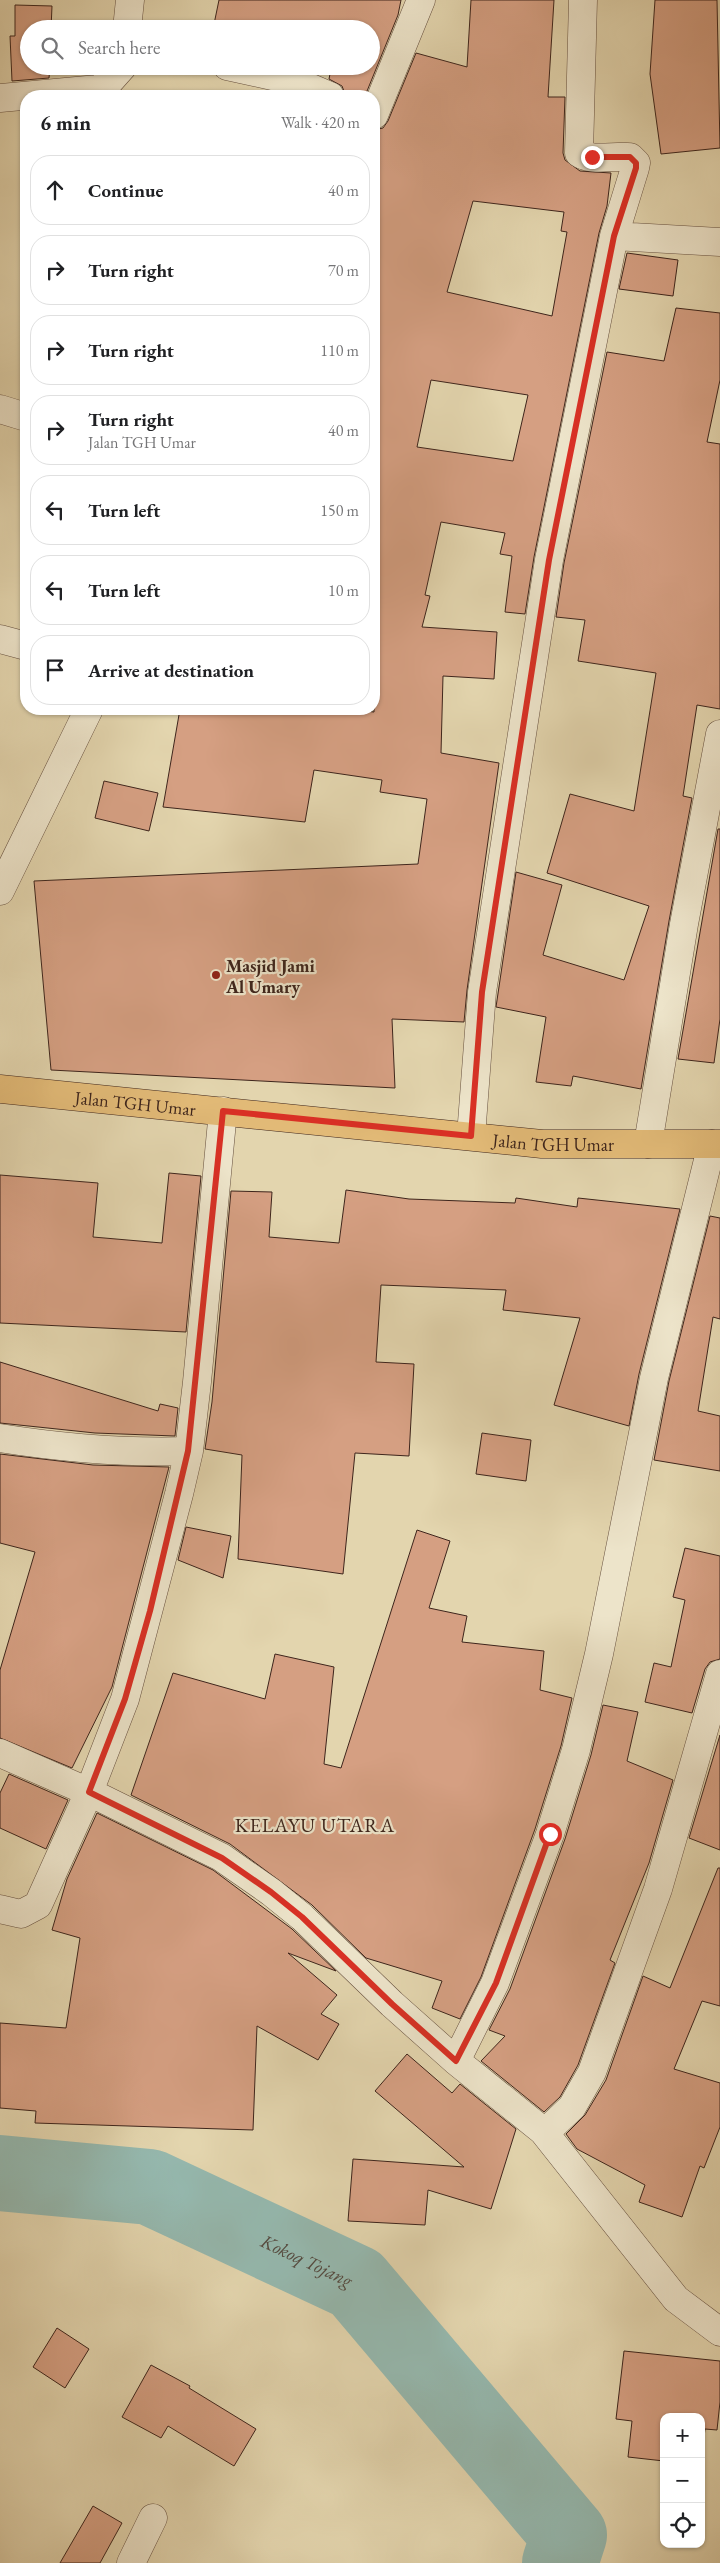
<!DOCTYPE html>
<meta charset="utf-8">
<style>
:root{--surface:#fff;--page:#f6f6f6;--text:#202124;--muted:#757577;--line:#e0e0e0}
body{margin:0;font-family:"EB Garamond",serif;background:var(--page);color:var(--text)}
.controls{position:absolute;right:15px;bottom:15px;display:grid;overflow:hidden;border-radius:10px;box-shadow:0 1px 4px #0004}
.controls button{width:45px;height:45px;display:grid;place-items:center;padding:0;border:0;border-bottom:1px solid var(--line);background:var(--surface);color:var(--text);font:25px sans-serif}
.stop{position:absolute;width:15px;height:15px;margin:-11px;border:4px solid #d93025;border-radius:50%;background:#fff}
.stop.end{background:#d93025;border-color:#fff;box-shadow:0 1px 5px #0008}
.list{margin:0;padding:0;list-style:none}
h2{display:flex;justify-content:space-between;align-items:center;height:65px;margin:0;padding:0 20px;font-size:21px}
h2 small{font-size:16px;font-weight:400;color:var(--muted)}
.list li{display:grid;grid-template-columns:32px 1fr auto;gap:15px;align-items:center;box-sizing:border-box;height:70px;margin:0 10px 10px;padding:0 10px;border:1px solid var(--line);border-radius:20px}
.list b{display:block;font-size:19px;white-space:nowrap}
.list p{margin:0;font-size:16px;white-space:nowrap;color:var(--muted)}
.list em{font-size:16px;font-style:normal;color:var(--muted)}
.icon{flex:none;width:28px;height:28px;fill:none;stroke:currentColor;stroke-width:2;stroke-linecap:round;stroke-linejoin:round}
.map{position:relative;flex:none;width:720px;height:2563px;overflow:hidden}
.search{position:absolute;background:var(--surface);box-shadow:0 1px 4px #0004;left:20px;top:20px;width:360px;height:55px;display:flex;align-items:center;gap:12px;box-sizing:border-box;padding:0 18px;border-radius:28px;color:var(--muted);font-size:19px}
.panel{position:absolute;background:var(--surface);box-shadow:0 1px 4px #0004;left:20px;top:90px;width:360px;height:625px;border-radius:20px}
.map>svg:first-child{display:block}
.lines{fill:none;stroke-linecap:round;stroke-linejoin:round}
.river{stroke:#95b8ae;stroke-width:76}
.building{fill:#d59f82;stroke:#3e251c;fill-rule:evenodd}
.minor-casing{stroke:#675140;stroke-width:29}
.tertiary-casing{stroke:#675140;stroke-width:29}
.primary-casing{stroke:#3e251c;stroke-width:29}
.minor{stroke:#ede4ca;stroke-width:28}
.tertiary{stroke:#ede4ca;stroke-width:28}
.primary{stroke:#e2ba77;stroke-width:28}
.route{stroke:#d93025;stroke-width:6}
.poi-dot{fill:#8f2418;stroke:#ede4ca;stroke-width:2}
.labels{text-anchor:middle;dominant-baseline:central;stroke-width:4.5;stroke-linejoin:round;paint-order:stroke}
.poi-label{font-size:18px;font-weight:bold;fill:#3e251c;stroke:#ede4ca;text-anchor:start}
.street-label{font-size:18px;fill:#3e251c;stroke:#ede4ca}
.water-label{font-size:19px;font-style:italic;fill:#544a40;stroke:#ede4ca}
.quarter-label{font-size:20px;letter-spacing:1px;fill:#3e251c;stroke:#ede4ca}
</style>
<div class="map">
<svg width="720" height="2563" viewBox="0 0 720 2563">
<rect width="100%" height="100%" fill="#e3d5ae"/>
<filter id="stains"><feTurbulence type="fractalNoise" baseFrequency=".004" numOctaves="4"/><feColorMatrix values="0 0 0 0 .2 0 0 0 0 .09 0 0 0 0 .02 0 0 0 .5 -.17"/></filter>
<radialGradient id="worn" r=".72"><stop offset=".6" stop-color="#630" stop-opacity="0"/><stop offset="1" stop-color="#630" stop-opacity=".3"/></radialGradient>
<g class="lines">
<path class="river" id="s1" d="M 0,2173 L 150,2187 L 356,2283 L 569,2535 L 560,2563"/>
</g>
<path class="building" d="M 219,0 L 401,0 L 398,15 L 365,96 L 345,94 L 342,86 L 329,79 L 330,74 L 300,66 L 371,66 L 371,29 L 213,29 Z
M 471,0 L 554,0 L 548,97 L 565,97 L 563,153 L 565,160 L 580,171 L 611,173 L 607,206 L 599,233 L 534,557 L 525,614 L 505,612 L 512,556 L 500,554 L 505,533 L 441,522 L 425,595 L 430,596 L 422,627 L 497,632 L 494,679 L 443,676 L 441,753 L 499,763 L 467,990 L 464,1022 L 392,1019 L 395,1088 L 51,1070 L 34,881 L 418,864 L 427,799 L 380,792 L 382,780 L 314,770 L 305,822 L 163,807 L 180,709 L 347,709 L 374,712 L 374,130 L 383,128 L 388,121 L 416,53 L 467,67 ZM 473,201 L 564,212 L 561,231 L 567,232 L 552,316 L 447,292 ZM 431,380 L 528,395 L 513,461 L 417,447 Z
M 655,0 L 717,0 L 720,148 L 661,154 L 650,74 Z
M 15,5 L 52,6 L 51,29 L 29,29 L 29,66 L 50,66 L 49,78 L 12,81 L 10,36 L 15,36 Z
M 627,253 L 678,260 L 673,296 L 619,289 Z
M 676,308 L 720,313 L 720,380 L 707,442 L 720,444 L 720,709 L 697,705 L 683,796 L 692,798 L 669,921 L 641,1089 L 573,1076 L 571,1086 L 536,1082 L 546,1017 L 496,1007 L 516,872 L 562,885 L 543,955 L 624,980 L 649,906 L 547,873 L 570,794 L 634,811 L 656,673 L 578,661 L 585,620 L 556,617 L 564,563 L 607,352 L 664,361 Z
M 104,781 L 158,793 L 149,831 L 95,818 Z
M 718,829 L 720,829 L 720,1019 L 714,1063 L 678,1059 Z
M 169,1173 L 201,1176 L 186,1332 L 0,1323 L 0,1175 L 98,1183 L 93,1237 L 162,1243 Z
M 346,1190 L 409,1199 L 515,1203 L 516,1198 L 577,1207 L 578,1198 L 680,1209 L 639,1374 L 629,1426 L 554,1405 L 580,1318 L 503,1310 L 506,1290 L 381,1285 L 376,1362 L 414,1364 L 409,1456 L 355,1453 L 343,1574 L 238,1559 L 242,1455 L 205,1449 L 212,1402 L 231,1191 L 272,1192 L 269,1237 L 339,1243 Z
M 710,1216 L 720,1218 L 720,1319 L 713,1317 L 698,1411 L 720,1416 L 720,1471 L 654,1460 L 669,1381 Z
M 0,1362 L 158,1411 L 160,1404 L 178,1408 L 175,1436 L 95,1433 L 0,1423 Z
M 482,1433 L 531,1440 L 526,1481 L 476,1474 Z
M 0,1454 L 93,1465 L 169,1467 L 112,1687 L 72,1768 L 0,1738 L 0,1670 L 35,1552 L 0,1543 Z
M 186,1527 L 231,1536 L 223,1578 L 178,1560 Z
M 417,1530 L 450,1541 L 429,1608 L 467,1616 L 462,1642 L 544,1651 L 540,1690 L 572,1698 L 561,1746 L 535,1829 L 481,1977 L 460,2019 L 432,2008 L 442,1981 L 366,1958 L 312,1905 L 230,1844 L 131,1795 L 173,1673 L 265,1699 L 275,1654 L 334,1667 L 324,1764 L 341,1768 Z
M 685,1548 L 720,1556 L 720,1659 L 710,1662 L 705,1669 L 692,1713 L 645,1702 L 654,1663 L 671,1667 L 685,1600 L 673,1597 Z
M 603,1705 L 638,1712 L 627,1761 L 673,1780 L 649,1863 L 610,1960 L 615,1963 L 578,2065 L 560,2097 L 544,2112 L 481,2061 L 505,2036 L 489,2030 L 510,1989 L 565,1839 L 591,1755 Z
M 720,1735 L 720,1850 L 689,1838 Z
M 9,1774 L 68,1800 L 46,1849 L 0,1828 L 0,1793 Z
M 97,1813 L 213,1870 L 292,1929 L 336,1971 L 288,1953 L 337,1995 L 321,2014 L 339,2024 L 318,2060 L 257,2026 L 253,2130 L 35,2123 L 36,2111 L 0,2108 L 0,2023 L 66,2028 L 80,1938 L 52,1930 L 67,1879 Z
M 718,1868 L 720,1868 L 720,2006 L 702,2001 L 674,2069 L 720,2083 L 720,2127 L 704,2168 L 700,2166 L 682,2217 L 639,2202 L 645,2185 L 577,2149 L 566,2134 L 585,2115 L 606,2080 L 643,1976 L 670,1988 Z
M 407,2054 L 452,2093 L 460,2084 L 516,2129 L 491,2209 L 428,2190 L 425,2225 L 348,2221 L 353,2159 L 464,2167 L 375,2091 Z
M 57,2328 L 89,2349 L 65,2388 L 33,2367 Z
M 624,2351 L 720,2361 L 720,2402 L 717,2430 L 705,2429 L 701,2462 L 701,2417 L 664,2417 L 664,2461 L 628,2457 L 632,2421 L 616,2419 Z
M 151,2365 L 190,2386 L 189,2388 L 256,2429 L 234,2466 L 168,2426 L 161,2438 L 122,2417 Z
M 93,2506 L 122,2523 L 100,2563 L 60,2563 Z"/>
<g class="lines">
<defs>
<path id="minor" d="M 127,29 L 130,0
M 227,66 L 295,81 L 330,96
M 0,98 L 98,89 L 107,84 L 123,66
M 614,236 L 720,242
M 0,409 L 26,417
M 0,639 L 26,646
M 471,1136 L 482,992 L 549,560 L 614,236 L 635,168 L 636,163 L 630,157 C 616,155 591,162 579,153 L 583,0
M 648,1144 L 684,924 L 720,734
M 0,1438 C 63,1448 125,1453 189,1451
M 0,1753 L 89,1792 L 221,1857 L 271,1892 L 302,1917 L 392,2004 L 456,2061 L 543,2131 L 676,2299 L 720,2332
M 0,1909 L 21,1914 L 38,1905 L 89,1792 L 125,1699 L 179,1494 L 189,1451 L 197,1382 L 223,1111
M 456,2061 L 495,1983 L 550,1834 L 576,1750 L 599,1654 L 654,1378 L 712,1144
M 543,2131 L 553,2125 L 572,2107 L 592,2072 L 658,1889 L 720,1674
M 131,2563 L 153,2518"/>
<path id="tertiary" d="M 374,115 L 421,0
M 0,891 L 89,709"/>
<g id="primary">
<path id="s2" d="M 0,1089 L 542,1144 L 720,1144"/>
</g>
</defs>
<use href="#minor" class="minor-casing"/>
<use href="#tertiary" class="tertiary-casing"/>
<use href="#primary" class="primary-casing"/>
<use href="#minor" class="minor"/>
<use href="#tertiary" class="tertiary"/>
<use href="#primary" class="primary"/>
</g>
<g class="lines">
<path class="route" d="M 550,1834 L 496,1983 L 456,2061 L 392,2004 L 302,1917 L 271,1892 L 222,1858 L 89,1792 L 125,1699 L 150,1611 L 188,1451 L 223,1111 L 471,1136 L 482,992 L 549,560 L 614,236 L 636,168 L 636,163 L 630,157 L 592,157"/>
</g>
<circle class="poi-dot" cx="216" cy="975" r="5"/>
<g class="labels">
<g class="poi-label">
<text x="226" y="965">Masjid Jami<tspan x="226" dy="21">Al Umary</tspan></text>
</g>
<g class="street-label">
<text stroke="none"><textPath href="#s2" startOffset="136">Jalan TGH Umar</textPath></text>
<text stroke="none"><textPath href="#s2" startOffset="556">Jalan TGH Umar</textPath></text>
</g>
<g class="water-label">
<text stroke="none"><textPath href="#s1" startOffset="324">Kokoq Tojang</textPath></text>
</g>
<g class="quarter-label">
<text x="315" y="1825">KELAYU UTARA</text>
</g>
</g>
<rect width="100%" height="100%" filter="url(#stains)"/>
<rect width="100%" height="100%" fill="url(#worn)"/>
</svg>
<div class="controls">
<button>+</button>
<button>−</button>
<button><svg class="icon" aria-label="locate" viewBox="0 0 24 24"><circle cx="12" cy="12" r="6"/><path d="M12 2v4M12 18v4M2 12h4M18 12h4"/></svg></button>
</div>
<div class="stop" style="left:550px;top:1834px"></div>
<div class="stop end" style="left:592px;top:157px"></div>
<div class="search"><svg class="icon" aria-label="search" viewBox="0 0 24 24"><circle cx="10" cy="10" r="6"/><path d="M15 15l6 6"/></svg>Search here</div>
<section class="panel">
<h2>6 min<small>Walk · 420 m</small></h2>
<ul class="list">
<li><svg class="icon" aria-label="ahead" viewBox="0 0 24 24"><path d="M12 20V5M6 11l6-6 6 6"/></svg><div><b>Continue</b></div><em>40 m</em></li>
<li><svg class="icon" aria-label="right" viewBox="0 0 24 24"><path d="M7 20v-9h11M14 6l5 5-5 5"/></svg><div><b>Turn right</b></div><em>70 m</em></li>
<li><svg class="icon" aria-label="right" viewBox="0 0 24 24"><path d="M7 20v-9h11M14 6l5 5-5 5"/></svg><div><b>Turn right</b></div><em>110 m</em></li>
<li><svg class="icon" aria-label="right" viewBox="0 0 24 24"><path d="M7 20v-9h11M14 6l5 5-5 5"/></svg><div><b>Turn right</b><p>Jalan TGH Umar</p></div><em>40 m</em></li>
<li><svg class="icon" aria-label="left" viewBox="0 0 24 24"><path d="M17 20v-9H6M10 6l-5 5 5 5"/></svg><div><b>Turn left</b></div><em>150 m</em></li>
<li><svg class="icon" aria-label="left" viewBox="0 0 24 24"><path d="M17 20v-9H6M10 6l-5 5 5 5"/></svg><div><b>Turn left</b></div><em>10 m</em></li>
<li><svg class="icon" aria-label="arrive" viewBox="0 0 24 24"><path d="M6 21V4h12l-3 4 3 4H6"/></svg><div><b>Arrive at destination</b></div></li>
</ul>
</section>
</div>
